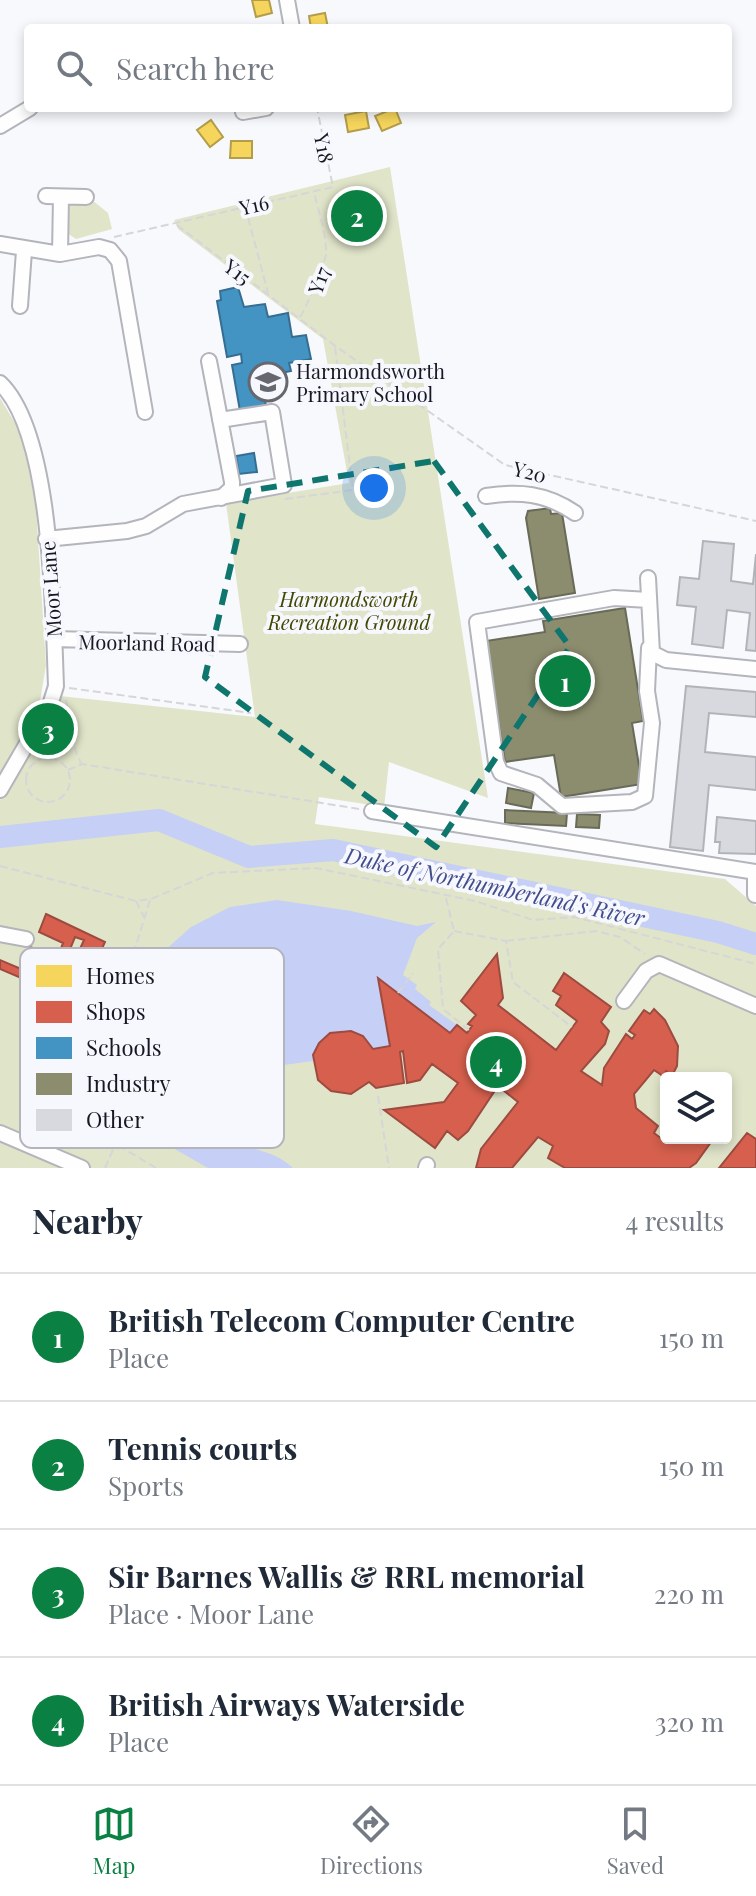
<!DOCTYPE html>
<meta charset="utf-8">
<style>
:root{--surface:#fff;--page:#f6f6f7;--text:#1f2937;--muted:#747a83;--line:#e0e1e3;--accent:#0b8043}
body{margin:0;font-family:"Playfair Display",serif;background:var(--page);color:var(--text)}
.controls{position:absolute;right:24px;bottom:24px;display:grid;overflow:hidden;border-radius:8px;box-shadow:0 4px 12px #0003}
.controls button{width:72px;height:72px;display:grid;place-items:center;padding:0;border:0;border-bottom:2px solid var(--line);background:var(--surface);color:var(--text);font:40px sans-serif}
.you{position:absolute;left:374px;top:488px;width:28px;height:28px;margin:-20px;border:6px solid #fff;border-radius:50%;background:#1a73e8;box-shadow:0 0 0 12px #1a73e833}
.badge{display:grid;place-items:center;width:52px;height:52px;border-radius:50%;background:var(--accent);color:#fff;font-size:26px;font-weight:700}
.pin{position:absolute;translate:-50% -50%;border:4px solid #fff;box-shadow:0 2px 8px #0006}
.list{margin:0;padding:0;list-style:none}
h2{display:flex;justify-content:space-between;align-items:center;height:104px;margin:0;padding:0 32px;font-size:34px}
h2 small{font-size:26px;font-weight:400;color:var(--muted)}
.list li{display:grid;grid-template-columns:52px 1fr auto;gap:24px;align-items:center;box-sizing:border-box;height:128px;padding:0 32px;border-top:2px solid var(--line)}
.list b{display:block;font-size:30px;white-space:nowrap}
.list p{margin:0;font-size:26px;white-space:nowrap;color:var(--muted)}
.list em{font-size:26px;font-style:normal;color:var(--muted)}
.icon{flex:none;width:44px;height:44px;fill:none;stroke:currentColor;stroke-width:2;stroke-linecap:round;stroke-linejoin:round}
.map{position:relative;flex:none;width:756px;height:1168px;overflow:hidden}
.search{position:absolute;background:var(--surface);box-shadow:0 4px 12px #0003;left:24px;right:24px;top:24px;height:88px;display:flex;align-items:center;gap:20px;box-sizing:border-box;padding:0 28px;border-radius:8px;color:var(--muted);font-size:30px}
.sheet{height:616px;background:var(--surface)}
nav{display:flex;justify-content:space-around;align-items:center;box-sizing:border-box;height:112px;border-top:2px solid var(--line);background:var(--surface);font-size:22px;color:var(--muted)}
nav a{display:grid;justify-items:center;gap:4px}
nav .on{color:var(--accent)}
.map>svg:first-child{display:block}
.green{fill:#e0e4c9;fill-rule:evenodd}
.water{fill:#c6cff5}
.homes{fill:#f6d55c;stroke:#b39d4b;stroke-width:2}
.shops{fill:#d6604d;stroke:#9d4b40;stroke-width:2}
.schools{fill:#4393c3;stroke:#366e93;stroke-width:2}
.industry{fill:#8c8c6e;stroke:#696a57;stroke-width:2}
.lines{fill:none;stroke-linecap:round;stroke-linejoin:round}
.river{stroke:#c6cff5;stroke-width:22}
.building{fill:#d7d9df;stroke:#b1b3b9;stroke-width:2}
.minor-casing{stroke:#b3b5bb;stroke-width:18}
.path{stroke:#d6d6d8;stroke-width:2;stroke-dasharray:8 4;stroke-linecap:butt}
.minor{stroke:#fefeff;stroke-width:14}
.marked{fill:none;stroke:#0f766e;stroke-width:6;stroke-dasharray:16 10;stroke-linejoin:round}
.labels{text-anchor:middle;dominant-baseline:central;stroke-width:8;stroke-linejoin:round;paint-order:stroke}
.street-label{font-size:20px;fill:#171922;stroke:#f7f8fe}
.poi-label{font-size:20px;fill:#171922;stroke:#f7f8fe;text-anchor:start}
.park-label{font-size:20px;font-style:italic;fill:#434701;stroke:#f7f8fe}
.water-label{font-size:22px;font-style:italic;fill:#414d8d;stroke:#f7f8fe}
.key{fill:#f7f8fe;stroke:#b4b5bc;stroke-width:2}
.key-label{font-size:22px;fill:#171922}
</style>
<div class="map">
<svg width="756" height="1168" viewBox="0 0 756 1168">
<rect width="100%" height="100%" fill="#f8f9fd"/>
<path class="green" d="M 390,167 L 488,798 L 389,762 L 384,807 L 319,797 L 315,824 L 725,879 L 756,906 L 756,939 L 719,928 L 333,847 L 251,850 L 161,813 L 0,832 L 0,800 L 40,731 L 50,737 L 55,729 L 46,722 L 60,696 L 255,717 L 226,503 L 349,483 L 323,339 L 178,229 L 174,220 Z
M 77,200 L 92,200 L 108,213 L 112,229 L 76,239 L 67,233 L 70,204 Z
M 0,398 L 18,428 L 34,475 L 46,665 L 38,713 L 0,783 Z
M 159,820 L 249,857 L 333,850 L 718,932 L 756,944 L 756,1168 L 0,1168 L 0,837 ZM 666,1078 L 726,1078 L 726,1138 L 666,1138 Z"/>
<path class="water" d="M 277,900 L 351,911 L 417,926 L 436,922 L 417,938 L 403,975 L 417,985 L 415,989 L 431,1002 L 429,1005 L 457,1025 L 450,1033 L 379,979 L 390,1046 L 373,1049 L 363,1036 L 344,1030 L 321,1041 L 313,1061 L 246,1070 L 243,1061 L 221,1050 L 163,1057 L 154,1072 C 160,1086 232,1138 249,1146 C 269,1155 275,1152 293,1168 L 208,1168 L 138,1128 L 98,1094 L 96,1058 L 101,1022 L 129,1006 L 143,970 L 191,927 L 230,907 Z"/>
<path class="homes" d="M 252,0 L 269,0 L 272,13 L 256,17 Z
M 325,13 L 328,28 L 311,28 L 309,16 Z
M 395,108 L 401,123 L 382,131 L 375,116 Z
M 366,111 L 369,128 L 348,132 L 345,115 Z
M 211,120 L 223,137 L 210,147 L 197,130 Z
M 231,141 L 252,141 L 252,158 L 230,158 Z"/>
<path class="shops" d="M 46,914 L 105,942 L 77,1003 L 59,995 L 84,940 L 75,937 L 66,959 L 58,956 L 63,943 L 39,932 Z
M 30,947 L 48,953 L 45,961 L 50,964 L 46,975 L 40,972 L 35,984 L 0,969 L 0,960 L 21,969 Z
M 497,954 L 503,998 L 498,1005 L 556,1050 L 577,1021 L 556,1005 L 561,996 L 553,991 L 564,973 L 611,1007 L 601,1022 L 609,1031 L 605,1044 L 581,1071 L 602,1085 L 604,1068 L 626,1034 L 632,1039 L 635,1035 L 629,1031 L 644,1010 L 650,1014 L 654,1009 L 665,1020 L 678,1046 L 677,1066 L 672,1076 L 666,1071 L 663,1076 L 654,1070 L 634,1094 L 636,1108 L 658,1126 L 654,1133 L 666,1142 L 669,1138 L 714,1138 L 696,1163 L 689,1168 L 565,1168 L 548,1158 L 553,1146 L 538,1137 L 512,1168 L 476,1168 L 481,1149 L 518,1102 L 498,1086 L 468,1131 L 458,1140 L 447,1131 L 435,1148 L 384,1110 L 444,1102 L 458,1083 L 432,1064 L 420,1080 L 407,1083 L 403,1051 L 400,1052 L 404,1083 L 376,1088 L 369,1082 L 351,1094 L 331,1091 L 318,1080 L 313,1055 L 319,1043 L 330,1033 L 351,1031 L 363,1036 L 373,1049 L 390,1046 L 378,978 L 450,1033 L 457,1025 L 467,1033 L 472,1026 L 468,1024 L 476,1015 L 461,1001 Z
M 747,1133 L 756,1139 L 756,1168 L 719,1168 Z"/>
<path class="schools" d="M 238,287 L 244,307 L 265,304 L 268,317 L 288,313 L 292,337 L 306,335 L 311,359 L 289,363 L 291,371 L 266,376 L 265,368 L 260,368 L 266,406 L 240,411 L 232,365 L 242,363 L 241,354 L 227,357 L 217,301 L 221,300 L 220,291 Z
M 254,453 L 257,472 L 239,474 L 236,456 Z"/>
<path class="industry" d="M 550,508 L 551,514 L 562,513 L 575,593 L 539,599 L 526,518 L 528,511 Z
M 625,608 L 643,721 L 632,723 L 642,784 L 561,797 L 554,755 L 505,762 L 486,641 L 545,632 L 543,621 Z
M 508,788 L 534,793 L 531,808 L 506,803 Z
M 505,810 L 567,813 L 566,826 L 505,823 Z
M 577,814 L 600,815 L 599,828 L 576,827 Z"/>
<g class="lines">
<path class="river" d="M 0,837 L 159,820 L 249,857 L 333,850 L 718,932 L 756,944"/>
</g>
<path class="building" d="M 703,541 L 734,544 L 731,581 L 753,584 L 756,554 L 756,651 L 746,650 L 750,613 L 727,610 L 723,648 L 692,644 L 696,607 L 677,605 L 680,577 L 699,579 Z
M 686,686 L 756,692 L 756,717 L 709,713 L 705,752 L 756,757 L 756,790 L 709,785 L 703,851 L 670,847 Z
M 717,817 L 756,821 L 756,854 L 719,853 L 720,842 L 715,842 Z"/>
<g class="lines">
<defs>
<path id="minor" d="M 287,0 L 292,28
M 243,112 L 266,108
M 0,126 L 30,108
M 46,196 L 86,197
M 0,244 L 60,254 L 99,247 L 110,250 L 119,261 L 145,412
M 60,254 L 61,197
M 20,306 L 24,251
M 209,361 L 232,482 L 232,488 L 221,498
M 0,383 C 53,433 53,614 56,686 L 51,702 L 0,790
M 486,496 C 519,491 546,493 575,513
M 46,539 L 127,531 L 146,526 L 183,504 L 284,485 L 272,412 L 220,420
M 648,578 L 652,653 L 666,660 L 756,669
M 649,600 L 614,598 L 477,622 L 496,762 L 501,773 L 537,785 L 562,806 L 632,802 L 645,796 L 652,723 L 647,691 L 649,648
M 54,639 L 240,644
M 372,811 L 756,872
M 755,872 L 755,895
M 0,934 L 26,939
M 624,1001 L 646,971 L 659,964 L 756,1006
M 0,1133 L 82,1168
M 426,1168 L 427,1165"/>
</defs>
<use href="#minor" class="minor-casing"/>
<path class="path" d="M 245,206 L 268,293
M 177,225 L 334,345 L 505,465 L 756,521
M 114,237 L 333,187 L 317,108
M 300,317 C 305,311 326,260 326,254 C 327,234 318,211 314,191
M 285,499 L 353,490 L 335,347
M 69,688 L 251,713
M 66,700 L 76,752 L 81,763
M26 780a22 22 0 1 1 44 0a22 22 0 1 1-44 0Z
M 68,770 L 82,764 L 359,809
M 0,866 L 136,901 L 151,899 L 213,873 L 316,868 L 475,901 L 533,920 L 574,917 L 756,964
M 446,898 L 454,931 L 438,949 L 443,1009 L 469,1030
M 150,900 L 131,962 L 96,1025 L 92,1078 L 98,1112 L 116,1144 L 156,1168
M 136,901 L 144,917
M 454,931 L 506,941 L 513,982 L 572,1027
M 506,941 L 596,931 L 620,937 L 645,954
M 398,993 L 413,973
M 378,1096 L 389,1168
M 105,1168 L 115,1145"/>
<use href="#minor" class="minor"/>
</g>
<path class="marked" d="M 434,461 L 570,647 L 436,847 L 205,677 L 248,491 Z"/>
<defs>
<symbol id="school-ring" viewBox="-11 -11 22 22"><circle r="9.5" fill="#f7f8fe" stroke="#66676f" stroke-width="1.5"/><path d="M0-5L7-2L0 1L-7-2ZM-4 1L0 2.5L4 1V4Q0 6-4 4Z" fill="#66676f"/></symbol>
</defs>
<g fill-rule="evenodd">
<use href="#school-ring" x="246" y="360" width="44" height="44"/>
</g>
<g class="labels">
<g class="street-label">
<text transform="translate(325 148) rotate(79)">Y18</text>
<text transform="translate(254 204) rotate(-12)">Y16</text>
<text transform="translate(238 271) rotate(37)">Y15</text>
<text transform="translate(318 280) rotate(-70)">Y17</text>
<text transform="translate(530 471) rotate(14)">Y20</text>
<text transform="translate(50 589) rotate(-94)">Moor Lane</text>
<text transform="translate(147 642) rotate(1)">Moorland Road</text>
</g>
<g class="poi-label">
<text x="296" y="370">Harmondsworth<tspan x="296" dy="23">Primary School</tspan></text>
</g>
<g class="park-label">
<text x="349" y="598">Harmondsworth<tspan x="349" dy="23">Recreation Ground</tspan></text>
</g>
<g class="water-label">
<text transform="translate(495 886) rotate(12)">Duke of Northumberland's River</text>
</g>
</g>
<rect x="20" y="948" width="264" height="200" rx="12" class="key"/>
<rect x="36" y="965" width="36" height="22" fill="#f6d55c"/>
<rect x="36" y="1001" width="36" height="22" fill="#d6604d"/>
<rect x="36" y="1037" width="36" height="22" fill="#4393c3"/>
<rect x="36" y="1073" width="36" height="22" fill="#8c8c6e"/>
<rect x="36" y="1109" width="36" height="22" fill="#d7d9df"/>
<g class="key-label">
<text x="86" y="984">Homes</text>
<text x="86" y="1020">Shops</text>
<text x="86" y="1056">Schools</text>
<text x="86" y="1092">Industry</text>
<text x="86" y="1128">Other</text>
</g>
</svg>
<div class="controls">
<button><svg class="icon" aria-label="layers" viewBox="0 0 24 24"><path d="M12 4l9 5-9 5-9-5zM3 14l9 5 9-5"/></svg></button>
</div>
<div class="you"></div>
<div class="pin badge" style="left:565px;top:681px">1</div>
<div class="pin badge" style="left:357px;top:216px">2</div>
<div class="pin badge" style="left:48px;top:729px">3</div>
<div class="pin badge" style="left:496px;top:1062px">4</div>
<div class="search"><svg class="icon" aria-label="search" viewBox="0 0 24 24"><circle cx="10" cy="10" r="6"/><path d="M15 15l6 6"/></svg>Search here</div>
</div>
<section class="sheet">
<h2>Nearby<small>4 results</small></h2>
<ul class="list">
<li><span class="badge">1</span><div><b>British Telecom Computer Centre</b><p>Place</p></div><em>150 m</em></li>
<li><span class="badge">2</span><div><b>Tennis courts</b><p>Sports</p></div><em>150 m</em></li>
<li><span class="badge">3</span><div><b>Sir Barnes Wallis &amp; RRL memorial</b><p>Place · Moor Lane</p></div><em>220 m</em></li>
<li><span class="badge">4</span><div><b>British Airways Waterside</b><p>Place</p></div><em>320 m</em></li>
</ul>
</section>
<nav>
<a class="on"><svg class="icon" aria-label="map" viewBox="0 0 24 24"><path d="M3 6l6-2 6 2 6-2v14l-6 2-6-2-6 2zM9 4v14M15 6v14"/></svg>Map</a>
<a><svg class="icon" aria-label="directions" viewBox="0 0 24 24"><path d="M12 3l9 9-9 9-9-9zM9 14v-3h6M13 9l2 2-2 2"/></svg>Directions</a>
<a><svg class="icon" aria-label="saved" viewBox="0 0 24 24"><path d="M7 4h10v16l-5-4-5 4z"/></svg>Saved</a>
</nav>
